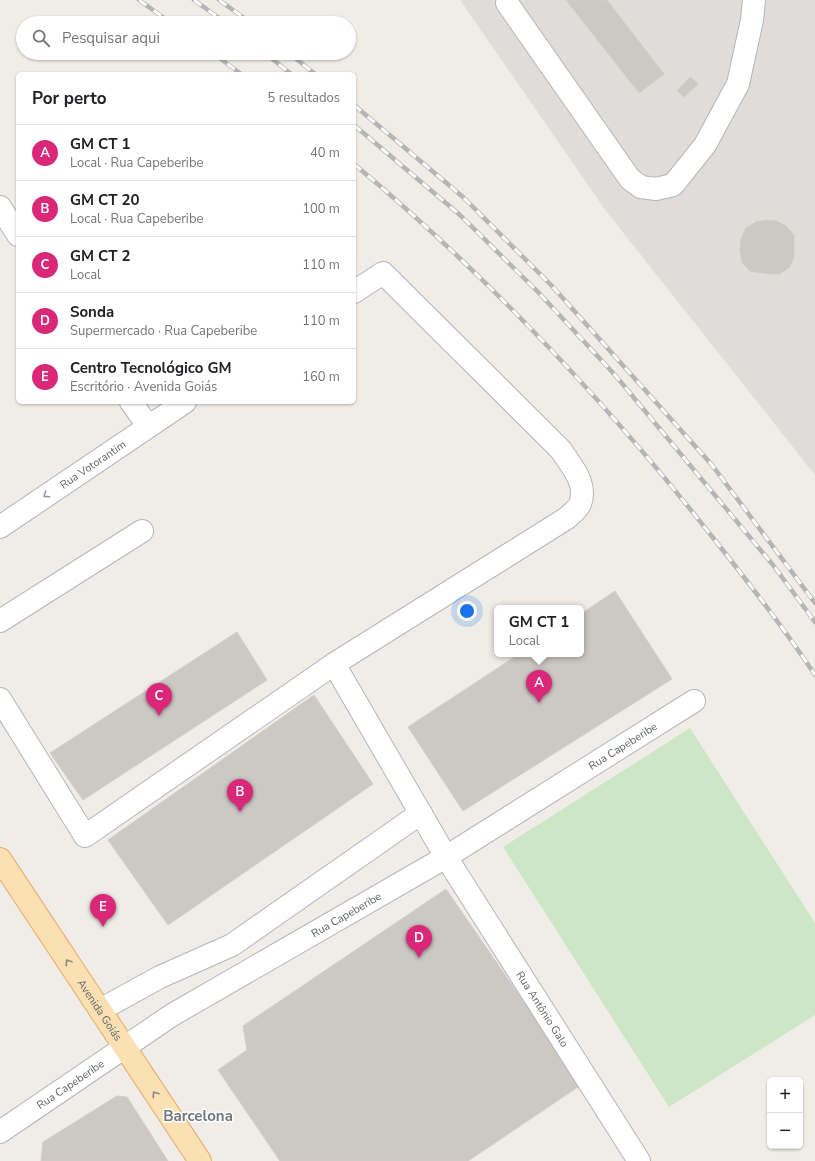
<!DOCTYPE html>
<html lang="pt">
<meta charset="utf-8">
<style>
:root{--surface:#fff;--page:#f6f6f6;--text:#202124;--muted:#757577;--line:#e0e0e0;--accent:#db2777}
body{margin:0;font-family:"Nunito Sans",sans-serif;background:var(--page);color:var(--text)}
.controls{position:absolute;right:12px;bottom:12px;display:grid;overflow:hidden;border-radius:6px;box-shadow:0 1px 3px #0004}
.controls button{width:36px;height:36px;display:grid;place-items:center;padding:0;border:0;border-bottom:1px solid var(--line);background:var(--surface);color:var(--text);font:20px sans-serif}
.you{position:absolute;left:467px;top:611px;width:14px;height:14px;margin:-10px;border:3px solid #fff;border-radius:50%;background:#1a73e8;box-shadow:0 0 0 6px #1a73e833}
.badge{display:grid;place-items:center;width:26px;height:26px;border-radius:50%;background:var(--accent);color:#fff;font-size:13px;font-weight:700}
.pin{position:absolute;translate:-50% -33px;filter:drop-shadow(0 1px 2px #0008)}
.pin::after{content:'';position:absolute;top:21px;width:14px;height:12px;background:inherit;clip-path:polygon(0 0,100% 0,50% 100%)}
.popup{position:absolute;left:494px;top:605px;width:90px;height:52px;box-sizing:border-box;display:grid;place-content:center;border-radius:6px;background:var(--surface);filter:drop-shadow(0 1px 3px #0005);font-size:13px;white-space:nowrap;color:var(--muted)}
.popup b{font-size:15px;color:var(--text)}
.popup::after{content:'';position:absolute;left:50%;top:100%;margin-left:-8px;border:8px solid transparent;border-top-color:var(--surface)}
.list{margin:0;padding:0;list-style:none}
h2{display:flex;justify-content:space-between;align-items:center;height:52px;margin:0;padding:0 16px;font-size:17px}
h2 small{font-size:13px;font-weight:400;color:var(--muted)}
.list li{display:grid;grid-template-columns:26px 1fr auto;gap:12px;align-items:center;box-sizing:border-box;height:56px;padding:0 16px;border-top:1px solid var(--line)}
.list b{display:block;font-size:15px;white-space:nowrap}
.list p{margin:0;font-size:13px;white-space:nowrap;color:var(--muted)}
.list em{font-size:13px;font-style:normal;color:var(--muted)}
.icon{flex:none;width:22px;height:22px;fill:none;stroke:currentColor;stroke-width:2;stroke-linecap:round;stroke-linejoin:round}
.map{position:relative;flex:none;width:815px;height:1161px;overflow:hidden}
.search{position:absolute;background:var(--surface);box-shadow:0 1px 3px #0004;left:16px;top:16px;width:340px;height:44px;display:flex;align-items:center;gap:10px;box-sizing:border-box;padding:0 14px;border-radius:22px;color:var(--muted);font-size:15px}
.panel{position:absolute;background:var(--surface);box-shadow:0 1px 3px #0004;left:16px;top:72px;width:340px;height:332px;border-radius:6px}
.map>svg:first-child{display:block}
.industrial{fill:#dfdcda}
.green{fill:#cde6c6}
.building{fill:#ccc8c4;stroke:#d5cdc6}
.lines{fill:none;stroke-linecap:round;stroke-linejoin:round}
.minor-casing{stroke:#b3b6b9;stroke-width:24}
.major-casing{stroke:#eaab67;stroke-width:24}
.minor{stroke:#fff;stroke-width:22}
.major{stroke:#fbe0b3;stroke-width:22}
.rail-casing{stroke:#b4b5b5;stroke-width:4.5}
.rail{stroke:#fff;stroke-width:3;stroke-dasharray:9;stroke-linecap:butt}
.oneway{stroke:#979a9c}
.oneway2{stroke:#8e897e}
.labels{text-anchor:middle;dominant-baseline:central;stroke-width:3;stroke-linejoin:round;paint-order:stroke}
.street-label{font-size:11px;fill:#5f6467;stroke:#fff}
.district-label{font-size:15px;font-weight:bold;fill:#707679;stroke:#fff}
</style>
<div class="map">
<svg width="815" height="1161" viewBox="0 0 815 1161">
<rect width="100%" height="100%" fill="#f0ede8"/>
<path class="industrial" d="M 460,0 L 815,0 L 815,475 L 606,211 Z"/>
<path class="green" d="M 690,728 L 815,923 L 815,1015 L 669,1107 L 503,847 Z"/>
<path class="building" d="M 566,0 L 607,0 L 664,74 L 639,93 Z
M 690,77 L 698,84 L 684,97 L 677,91 Z
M 766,220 L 777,221 L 786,226 L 794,235 L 794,258 L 789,268 L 779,274 L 769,274 L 750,271 L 742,263 L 740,250 L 741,239 L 746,228 L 756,222 Z
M 615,591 L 672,679 L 463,811 L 408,727 L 519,654 L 581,654 L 581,614 Z
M 237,632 L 267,680 L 83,800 L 50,753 Z
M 314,695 L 373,784 L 168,925 L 108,840 Z
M 446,889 L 581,1085 L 468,1161 L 280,1161 L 218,1070 L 247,1050 L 243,1026 Z
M 117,1096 L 127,1097 L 168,1161 L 41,1161 L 43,1142 Z"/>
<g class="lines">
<defs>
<g id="minor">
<path d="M 507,3 L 630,179 L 641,187 L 656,189 L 673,185 L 705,145 L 738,84 L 752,20 L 754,0"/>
<path d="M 0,207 L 18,235"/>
<path id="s1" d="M 354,292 L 383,273 L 561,450 C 571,466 588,483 580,504 C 578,509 571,514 567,518 L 334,664 L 446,857 L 639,1161"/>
<path d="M 131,402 L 148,426"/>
<path id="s2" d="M 0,527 L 185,402"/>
<path d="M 0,621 L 142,531"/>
<path d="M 0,699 L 85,836 L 334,664"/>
<path d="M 100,1010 L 160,977 L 232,945 L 421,813"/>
<path id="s3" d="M 0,1132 L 172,1015 L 446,857 L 694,701"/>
</g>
<g id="major">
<path id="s4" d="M 0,859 L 200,1161"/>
</g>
</defs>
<use href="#minor" class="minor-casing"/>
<use href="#major" class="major-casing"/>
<use href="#minor" class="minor"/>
<use href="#major" class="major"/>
<defs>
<path id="rail" d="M 139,0 L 171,23
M 194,0 L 226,23
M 219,0 L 251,23
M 213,53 L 241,74
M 265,53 L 291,74
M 289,53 L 315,74
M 354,105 L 463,197 L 552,286 L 712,465 L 815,603
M 354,125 L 460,215 L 539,293 L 615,375 L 773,565 L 815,622
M 354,164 C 487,275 607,403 714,539 C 749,583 784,628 815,675"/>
</defs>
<use href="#rail" class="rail-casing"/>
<use href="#rail" class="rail"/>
</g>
<defs><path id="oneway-chevron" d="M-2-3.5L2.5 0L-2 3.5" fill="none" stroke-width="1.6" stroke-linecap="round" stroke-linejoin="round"/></defs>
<use class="oneway" href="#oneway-chevron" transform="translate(46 495) rotate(146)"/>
<g class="oneway2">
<use href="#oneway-chevron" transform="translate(68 962) rotate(-124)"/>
<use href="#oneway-chevron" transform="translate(155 1094) rotate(-124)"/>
</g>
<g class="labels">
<g class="street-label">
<text stroke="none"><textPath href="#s2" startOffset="112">Rua Votorantim</textPath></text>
<text stroke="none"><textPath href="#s3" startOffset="733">Rua Capeberibe</textPath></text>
<text stroke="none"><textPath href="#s3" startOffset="409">Rua Capeberibe</textPath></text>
<text stroke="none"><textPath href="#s1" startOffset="1043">Rua Antônio Galo</textPath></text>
<text stroke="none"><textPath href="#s4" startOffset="181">Avenida Goiás</textPath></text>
<text stroke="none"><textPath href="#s3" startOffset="85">Rua Capeberibe</textPath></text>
</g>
<g class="district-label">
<text x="198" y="1116">Barcelona</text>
</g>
</g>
</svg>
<div class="controls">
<button>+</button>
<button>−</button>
</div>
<div class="you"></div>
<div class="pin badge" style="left:539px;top:703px">A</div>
<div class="popup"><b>GM CT 1</b>Local</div>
<div class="pin badge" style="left:240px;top:812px">B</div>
<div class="pin badge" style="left:159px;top:716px">C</div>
<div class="pin badge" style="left:419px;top:958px">D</div>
<div class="pin badge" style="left:103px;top:927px">E</div>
<div class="search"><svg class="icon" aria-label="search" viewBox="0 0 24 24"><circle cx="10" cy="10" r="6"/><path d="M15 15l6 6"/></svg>Pesquisar aqui</div>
<section class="panel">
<h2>Por perto<small>5 resultados</small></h2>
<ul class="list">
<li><span class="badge">A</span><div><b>GM CT 1</b><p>Local · Rua Capeberibe</p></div><em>40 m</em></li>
<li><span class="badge">B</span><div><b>GM CT 20</b><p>Local · Rua Capeberibe</p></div><em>100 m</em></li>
<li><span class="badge">C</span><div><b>GM CT 2</b><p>Local</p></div><em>110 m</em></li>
<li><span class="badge">D</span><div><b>Sonda</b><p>Supermercado · Rua Capeberibe</p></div><em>110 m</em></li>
<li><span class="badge">E</span><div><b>Centro Tecnológico GM</b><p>Escritório · Avenida Goiás</p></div><em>160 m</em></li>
</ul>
</section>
</div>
